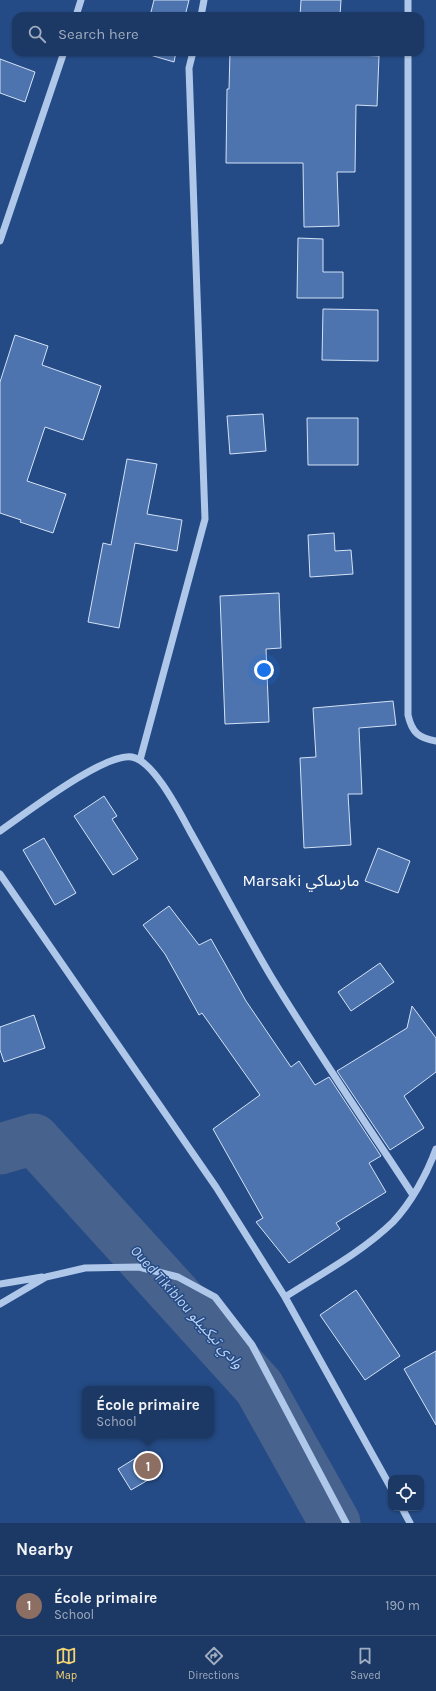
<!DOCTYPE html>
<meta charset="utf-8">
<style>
:root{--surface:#1c3864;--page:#29436d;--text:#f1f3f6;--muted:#a0acbf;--line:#3a5278;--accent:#f3d473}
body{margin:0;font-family:Karla,"Noto Sans Arabic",sans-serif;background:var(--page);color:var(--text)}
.controls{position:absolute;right:12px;bottom:12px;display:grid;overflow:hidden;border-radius:8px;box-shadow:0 1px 3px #0004}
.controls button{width:36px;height:36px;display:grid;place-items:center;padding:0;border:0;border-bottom:1px solid var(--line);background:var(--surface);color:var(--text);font:20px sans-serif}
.you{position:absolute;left:264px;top:670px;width:14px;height:14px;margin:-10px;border:3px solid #fff;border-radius:50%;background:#1a73e8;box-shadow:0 0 0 6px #1a73e833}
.badge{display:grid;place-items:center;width:26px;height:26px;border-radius:50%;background:var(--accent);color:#fff;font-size:13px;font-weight:700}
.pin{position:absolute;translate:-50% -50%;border:2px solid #fff;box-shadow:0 1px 4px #0006}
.popup{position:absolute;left:82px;top:1386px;width:132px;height:52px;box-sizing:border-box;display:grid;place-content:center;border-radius:8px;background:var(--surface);filter:drop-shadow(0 1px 3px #0005);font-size:13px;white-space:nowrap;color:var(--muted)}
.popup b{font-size:15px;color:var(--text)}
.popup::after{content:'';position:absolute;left:50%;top:100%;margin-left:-8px;border:8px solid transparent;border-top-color:var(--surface)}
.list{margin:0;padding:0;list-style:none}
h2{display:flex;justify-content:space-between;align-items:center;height:52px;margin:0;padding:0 16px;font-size:17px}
h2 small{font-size:13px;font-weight:400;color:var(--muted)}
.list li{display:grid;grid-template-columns:26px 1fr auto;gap:12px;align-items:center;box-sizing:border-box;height:60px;padding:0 16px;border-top:1px solid var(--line)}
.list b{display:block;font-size:15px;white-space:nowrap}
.list p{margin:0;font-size:13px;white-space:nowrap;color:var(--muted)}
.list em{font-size:13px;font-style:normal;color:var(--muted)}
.icon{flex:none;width:22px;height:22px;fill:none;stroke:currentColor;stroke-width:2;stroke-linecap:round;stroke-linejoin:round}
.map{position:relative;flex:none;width:436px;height:1523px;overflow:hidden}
.search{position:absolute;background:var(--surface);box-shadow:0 1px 3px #0004;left:12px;right:12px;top:12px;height:44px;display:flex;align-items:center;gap:10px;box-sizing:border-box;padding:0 14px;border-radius:12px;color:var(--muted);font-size:15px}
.sheet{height:112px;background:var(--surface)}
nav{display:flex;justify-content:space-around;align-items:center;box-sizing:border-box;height:56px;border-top:1px solid var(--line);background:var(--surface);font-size:11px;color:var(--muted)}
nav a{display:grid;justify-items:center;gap:2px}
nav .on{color:var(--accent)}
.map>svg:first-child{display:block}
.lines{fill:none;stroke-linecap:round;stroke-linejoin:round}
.river{stroke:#47628d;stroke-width:51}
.building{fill:#4d74ae;stroke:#d3e2f7}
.minor{stroke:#afc7e9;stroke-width:7}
.labels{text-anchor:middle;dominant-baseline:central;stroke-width:3;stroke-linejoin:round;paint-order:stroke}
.water-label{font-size:15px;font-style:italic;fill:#bbd1f0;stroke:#254b86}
.quarter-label{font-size:16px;fill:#fff;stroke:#254b86}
</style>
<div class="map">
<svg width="436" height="1523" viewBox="0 0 436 1523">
<rect width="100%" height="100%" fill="#254b86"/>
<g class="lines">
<path class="river" d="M 0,1149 L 34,1139 L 259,1387 L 335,1523"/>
</g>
<path class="building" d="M 154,0 L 189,0 L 185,16 L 150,16 Z
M 301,0 L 341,0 L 340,16 L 300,16 Z
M 140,52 L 176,52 L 174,62 Z
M 230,52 L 339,52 L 338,54 L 379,56 L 377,106 L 356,105 L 355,172 L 337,172 L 339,226 L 304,227 L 303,163 L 226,163 L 227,89 L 229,89 Z
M 0,59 L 35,72 L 25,102 L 0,93 Z
M 298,238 L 323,239 L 323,272 L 343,272 L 343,298 L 297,298 Z
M 323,309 L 378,310 L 378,361 L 322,360 Z
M 15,335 L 48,346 L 42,365 L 101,386 L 83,440 L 45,427 L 27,481 L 66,494 L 53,533 L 20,522 L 21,520 L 0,513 L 0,382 Z
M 263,414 L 266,451 L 230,454 L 227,416 Z
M 307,418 L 358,418 L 358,465 L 308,465 Z
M 127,459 L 157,464 L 147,514 L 182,520 L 177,551 L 135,543 L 119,628 L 88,622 L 103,543 L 111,545 Z
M 334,533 L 335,551 L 351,550 L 353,574 L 310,577 L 308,535 Z
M 279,593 L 281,648 L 266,649 L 269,722 L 225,724 L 220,596 Z
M 393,701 L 396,725 L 359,728 L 362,794 L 348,794 L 351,845 L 304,848 L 300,758 L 316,757 L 313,708 Z
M 104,796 L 117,816 L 112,819 L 138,859 L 113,875 L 74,816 Z
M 44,838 L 76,893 L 55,905 L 23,850 Z
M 378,848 L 410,861 L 398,893 L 365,881 Z
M 169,906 L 199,945 L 211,939 L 246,1001 L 291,1067 L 299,1061 L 315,1085 L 329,1077 L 381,1156 L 369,1163 L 386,1192 L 336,1223 L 340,1229 L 289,1263 L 256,1222 L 263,1218 L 213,1129 L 260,1095 L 202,1013 L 199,1015 L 165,954 L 143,925 Z
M 380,963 L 394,982 L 351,1011 L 338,992 Z
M 412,1006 L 436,1038 L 436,1072 L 404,1096 L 424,1128 L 390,1150 L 337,1071 L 407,1028 Z
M 34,1015 L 45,1048 L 4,1062 L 0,1050 L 0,1027 Z
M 356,1290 L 400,1356 L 365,1380 L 320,1315 Z
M 436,1351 L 436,1425 L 404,1369 Z
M 147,1451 L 160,1473 L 131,1490 L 118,1469 Z"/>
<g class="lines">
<path class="minor" d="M 76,16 L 81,0
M 201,16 L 204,0
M 408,16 L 408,0
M 408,52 L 408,715 C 412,733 419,738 436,741
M 0,241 L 64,52
M 140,760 L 205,519 L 189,68 L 193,52
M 0,831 C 25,814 105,752 132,757 C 154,761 180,813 191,833 C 218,881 244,931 272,978 C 317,1052 366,1123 413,1195
M 0,874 L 216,1187 L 285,1297 L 391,1488
M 0,1284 L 42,1277
M 285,1297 C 321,1274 362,1252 393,1222 C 411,1203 427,1174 436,1149
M 0,1304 L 46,1277 L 85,1268 L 139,1267 L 178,1277 L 215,1297 L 252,1345 L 346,1523
M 402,1508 L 410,1523"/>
</g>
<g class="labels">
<g class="water-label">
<text transform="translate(187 1307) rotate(48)">Oued Tikiblou وادي تيكيبلو</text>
</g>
<g class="quarter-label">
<text x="301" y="880">Marsaki مارساكي</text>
</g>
</g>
</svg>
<div class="controls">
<button><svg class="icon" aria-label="locate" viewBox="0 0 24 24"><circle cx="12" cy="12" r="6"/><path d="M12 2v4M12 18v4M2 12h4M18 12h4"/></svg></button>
</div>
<div class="you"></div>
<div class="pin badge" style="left:148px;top:1466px;background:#8d6e63">1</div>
<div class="popup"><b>École primaire</b>School</div>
<div class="search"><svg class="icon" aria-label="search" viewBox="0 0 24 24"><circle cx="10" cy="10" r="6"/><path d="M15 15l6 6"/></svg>Search here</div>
</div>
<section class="sheet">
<h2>Nearby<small></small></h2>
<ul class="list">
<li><span class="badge" style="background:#8d6e63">1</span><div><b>École primaire</b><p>School</p></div><em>190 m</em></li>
</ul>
</section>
<nav>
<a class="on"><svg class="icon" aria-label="map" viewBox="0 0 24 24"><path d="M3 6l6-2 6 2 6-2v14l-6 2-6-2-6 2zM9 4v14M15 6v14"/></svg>Map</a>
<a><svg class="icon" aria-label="directions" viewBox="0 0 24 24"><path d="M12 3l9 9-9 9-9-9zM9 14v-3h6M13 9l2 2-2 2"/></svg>Directions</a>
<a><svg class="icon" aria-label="saved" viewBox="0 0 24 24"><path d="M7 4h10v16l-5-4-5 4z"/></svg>Saved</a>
</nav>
